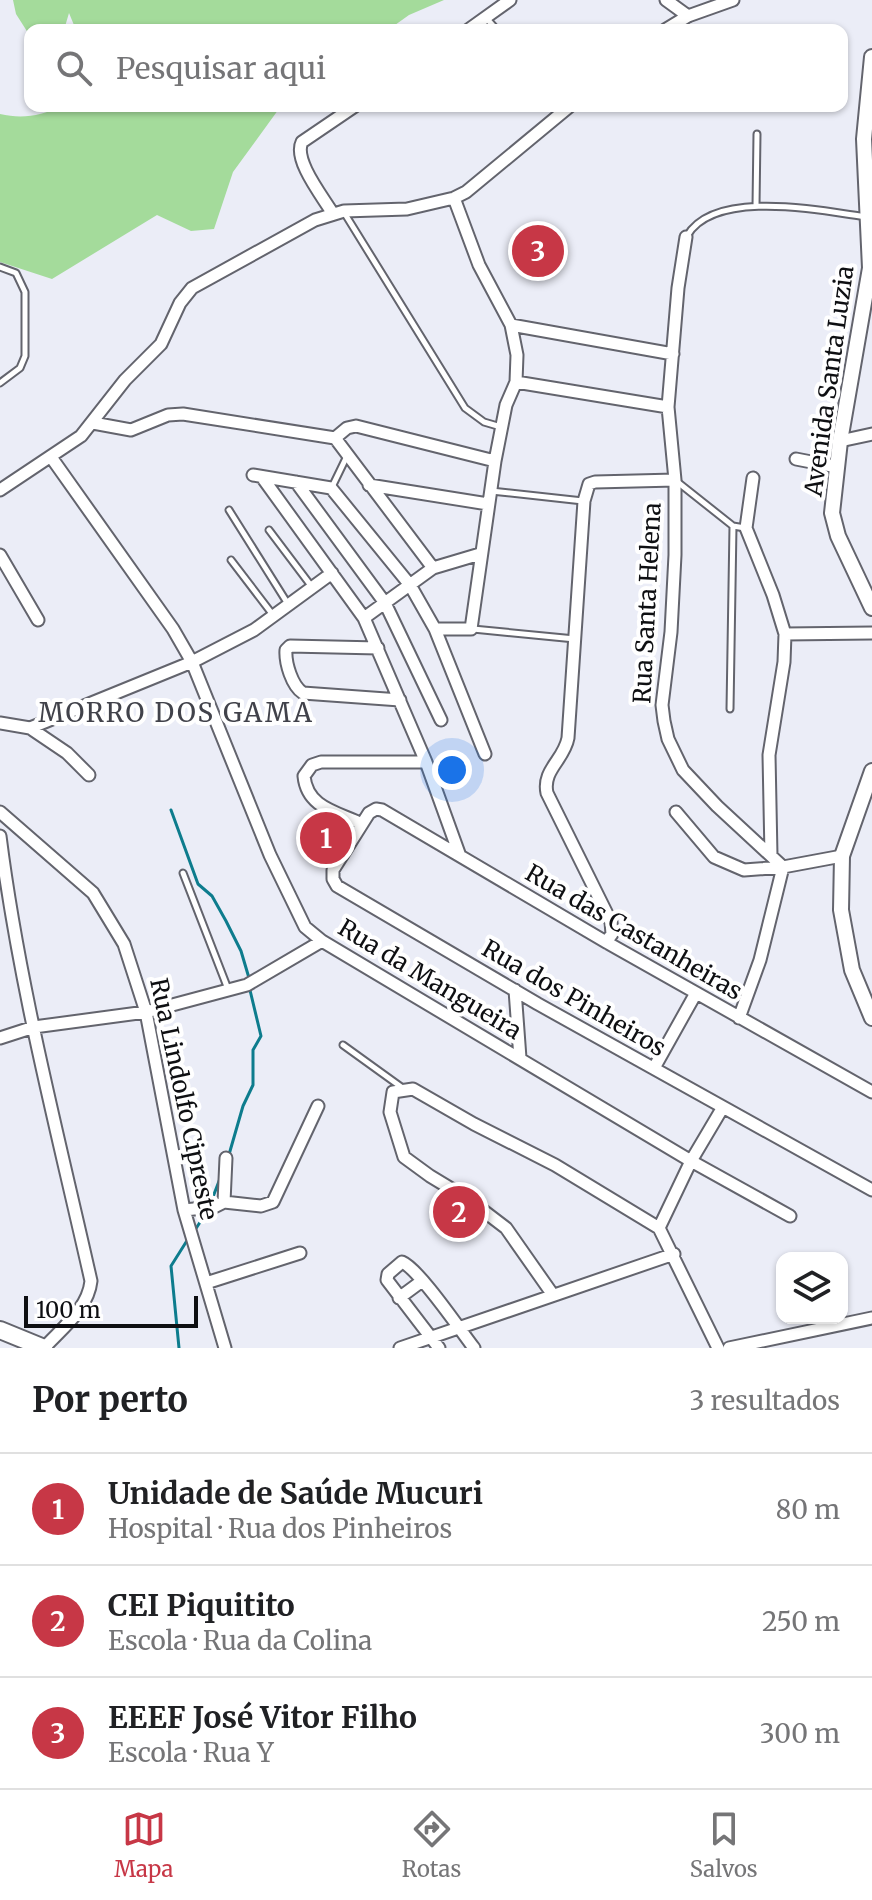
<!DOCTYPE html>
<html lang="pt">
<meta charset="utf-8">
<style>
:root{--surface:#fff;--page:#f6f6f6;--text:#202124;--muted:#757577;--line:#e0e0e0;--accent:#c73746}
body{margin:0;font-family:Merriweather,serif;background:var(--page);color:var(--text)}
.controls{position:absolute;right:24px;bottom:24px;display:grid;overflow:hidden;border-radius:16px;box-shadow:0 2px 6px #0004}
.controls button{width:72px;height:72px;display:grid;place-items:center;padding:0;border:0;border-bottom:2px solid var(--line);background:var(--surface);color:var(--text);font:40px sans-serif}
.scale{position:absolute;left:24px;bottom:20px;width:174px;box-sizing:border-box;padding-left:8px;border:4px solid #0e0f12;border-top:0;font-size:22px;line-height:28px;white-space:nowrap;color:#0e0f12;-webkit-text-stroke:6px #fff;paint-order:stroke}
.you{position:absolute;left:452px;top:770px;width:28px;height:28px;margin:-20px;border:6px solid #fff;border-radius:50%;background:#1a73e8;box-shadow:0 0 0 12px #1a73e833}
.badge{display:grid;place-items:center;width:52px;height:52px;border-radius:50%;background:var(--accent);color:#fff;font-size:26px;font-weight:700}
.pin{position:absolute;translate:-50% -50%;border:4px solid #fff;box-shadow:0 2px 8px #0006}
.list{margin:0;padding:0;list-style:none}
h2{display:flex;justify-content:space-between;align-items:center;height:104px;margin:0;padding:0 32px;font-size:34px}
h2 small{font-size:26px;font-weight:400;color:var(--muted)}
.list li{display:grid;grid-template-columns:52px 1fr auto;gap:24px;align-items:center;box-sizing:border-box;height:112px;padding:0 32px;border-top:2px solid var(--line)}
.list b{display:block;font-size:30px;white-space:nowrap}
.list p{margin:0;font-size:26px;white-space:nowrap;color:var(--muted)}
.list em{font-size:26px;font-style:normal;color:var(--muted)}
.icon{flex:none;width:44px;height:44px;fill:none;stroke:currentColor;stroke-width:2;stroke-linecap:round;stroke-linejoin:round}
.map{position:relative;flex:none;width:872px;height:1348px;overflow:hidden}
.search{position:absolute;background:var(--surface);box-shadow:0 2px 6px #0004;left:24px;right:24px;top:24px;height:88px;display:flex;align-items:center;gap:20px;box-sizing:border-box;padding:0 28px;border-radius:16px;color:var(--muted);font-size:30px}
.sheet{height:440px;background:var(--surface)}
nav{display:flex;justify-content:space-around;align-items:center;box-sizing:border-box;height:112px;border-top:2px solid var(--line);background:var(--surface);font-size:22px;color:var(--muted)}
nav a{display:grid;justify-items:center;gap:4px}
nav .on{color:var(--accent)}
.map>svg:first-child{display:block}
.green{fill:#a4db9b}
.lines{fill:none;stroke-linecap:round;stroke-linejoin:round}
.stream{stroke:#0d7c8d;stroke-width:3}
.service-casing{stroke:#63646d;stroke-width:9}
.minor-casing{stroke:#63646d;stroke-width:15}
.tertiary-casing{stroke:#63646d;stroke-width:18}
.secondary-casing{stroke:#63646d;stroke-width:20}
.service{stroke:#fff;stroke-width:5}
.minor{stroke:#fff;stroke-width:11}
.tertiary{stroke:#fff;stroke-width:14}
.secondary{stroke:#fff;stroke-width:16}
.labels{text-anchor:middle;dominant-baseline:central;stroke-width:8;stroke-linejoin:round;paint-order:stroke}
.street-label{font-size:24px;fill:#0e0f12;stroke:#fff}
.neighbourhood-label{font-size:26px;letter-spacing:2px;fill:#41424a;stroke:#fff}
</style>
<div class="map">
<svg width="872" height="1348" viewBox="0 0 872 1348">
<rect width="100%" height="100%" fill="#ebedf7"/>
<path class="green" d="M 13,0 L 444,0 L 409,15 L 388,30 L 76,30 L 69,13 L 64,30 L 30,30 L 30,36 L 16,14 Z
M 62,106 L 281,106 L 233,172 L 214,229 L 191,231 L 157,215 L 52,279 L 0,262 L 0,114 C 22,119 41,116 62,106 Z"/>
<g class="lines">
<path class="stream" d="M 171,810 L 198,884 L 212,896 L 226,921 L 241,951 L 249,978
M 228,1158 L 243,1106 L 253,1085 L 253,1050 L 261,1036 L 249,986
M 211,1202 L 221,1176
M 195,1230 L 206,1213
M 179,1348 L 171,1266 L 188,1239"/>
<defs>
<path id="service" d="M 487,19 L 497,30
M 756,206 L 757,134
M 345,214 L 465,408 L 484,422 L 501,427
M 687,236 C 715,188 822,211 867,217
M 0,267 L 16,273 L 25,292 L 25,356 L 20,368 L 0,383
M 675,480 L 733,526 L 745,528
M 332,487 L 347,456
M 491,491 L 583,501
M 229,510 L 288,604
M 269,530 L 312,587
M 231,560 L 273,615
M 473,629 L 575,639
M 730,709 L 733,526
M 183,873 L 228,989
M 343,1045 L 404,1089"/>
<path id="minor" d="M 666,0 L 688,16
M 468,30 L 510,0
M 665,30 L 688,16 L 733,0
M 333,214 C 323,197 293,160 302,142 L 355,106
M 686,237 L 678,288 L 668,407 L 675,480 L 675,555 L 671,632 L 662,705 L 664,721 L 668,739 L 683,770 L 717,806 L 783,867 L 842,856
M 511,325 L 673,354
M 516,382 L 668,407
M 93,423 L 131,430 L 168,415 L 183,414 L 335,438 L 433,568
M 335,438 L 347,428 L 356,426 L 495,461
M 840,441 L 872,434
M 51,457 L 173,629 L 192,662 L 270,855 L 305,927 L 322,941 L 691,1161 L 790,1216
M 796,459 L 837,467
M 253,475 L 331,488 L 410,585 L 435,629 L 485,754
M 262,477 L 364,618 L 426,762 L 460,856
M 753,478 L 746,528 L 773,595 L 785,634 L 784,662 L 769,755 L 771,855
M 296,482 L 385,603 L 441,720
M 369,485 L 488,504
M 0,490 L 81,436 L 125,380 L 161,344 L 180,303 L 192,288 L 315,220 L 344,211 L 407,209 L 454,198 L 466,192 L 570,106
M 0,555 L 38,620
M 364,618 L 433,568 L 480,554
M 435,629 L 471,629 L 495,461 L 506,405 L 516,382 L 517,355 L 511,325 L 479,265 L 454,198
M 785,634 L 872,633
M 378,648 L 290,646 L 286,650 C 285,663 292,686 303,693 L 400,700
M 0,723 L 30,728 L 192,662 L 254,630 L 332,573
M 30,728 L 67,753 L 89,775
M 0,812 L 93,893 L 124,944 L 146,1012 L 184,1210 L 225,1348
M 676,812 L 714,857 L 744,870 L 783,867 L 760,960 L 739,1018
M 362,824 C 337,812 307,808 304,776 L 312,765 L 321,762 L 426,762
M 0,836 C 19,986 58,1134 91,1281 C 88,1309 62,1328 44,1348
M 606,942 L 612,934 L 611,922 L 547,793 C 542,770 564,760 568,738 L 584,501 L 589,484 L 595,482 L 675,480
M 515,990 L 520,1058
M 0,1038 L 34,1027 L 146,1012 L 247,985 L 322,941
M 654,1068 L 696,993
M 872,1092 L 606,942 L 382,810 L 376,809 L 369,813 L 333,870 L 333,879 L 337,886 L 538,1004 L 872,1190
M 224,1202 L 261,1206 L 273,1202 L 318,1106
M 184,1210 L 214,1207 L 224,1202 L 226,1158
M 659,1228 L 691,1161 L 723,1107
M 206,1283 L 300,1253
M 553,1295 L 506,1228 L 468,1199 L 430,1176 L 404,1157 L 390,1112 L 393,1092 L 413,1089 L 474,1124 L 555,1165 L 659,1228 L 718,1348
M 399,1298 L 422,1281
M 400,1348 L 674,1254
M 439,1348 L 387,1280 L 388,1274 L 402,1262 C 419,1269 460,1330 474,1348
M 729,1348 L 872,1318"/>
<path id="tertiary" d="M 872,57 L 864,139 L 870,268 L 840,441 L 832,513 L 838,536 L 872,608
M 872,771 L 842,856 L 841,910 L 852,970 L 872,1018"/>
<path id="secondary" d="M 0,1330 L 44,1348"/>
</defs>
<use href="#service" class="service-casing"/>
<use href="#minor" class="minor-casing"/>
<use href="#tertiary" class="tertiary-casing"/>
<use href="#secondary" class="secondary-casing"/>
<use href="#service" class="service"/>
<use href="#minor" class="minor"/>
<use href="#tertiary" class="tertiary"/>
<use href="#secondary" class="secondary"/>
</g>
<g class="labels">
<g class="street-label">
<text transform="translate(829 381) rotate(-82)">Avenida Santa Luzia</text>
<text transform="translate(647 603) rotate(-87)">Rua Santa Helena</text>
<text transform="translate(634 932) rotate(30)">Rua das Castanheiras</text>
<text transform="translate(430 979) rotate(31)">Rua da Mangueira</text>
<text transform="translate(574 998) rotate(30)">Rua dos Pinheiros</text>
<text transform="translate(184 1099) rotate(78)">Rua Lindolfo Cipreste</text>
</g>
<g class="neighbourhood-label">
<text x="176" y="712">MORRO DOS GAMA</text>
</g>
</g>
</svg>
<div class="controls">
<button><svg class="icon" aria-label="layers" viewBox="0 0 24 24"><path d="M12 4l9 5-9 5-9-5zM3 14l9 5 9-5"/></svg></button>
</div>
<div class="scale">100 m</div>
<div class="you"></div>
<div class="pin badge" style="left:326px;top:838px">1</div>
<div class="pin badge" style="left:459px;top:1212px">2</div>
<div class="pin badge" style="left:538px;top:251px">3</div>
<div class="search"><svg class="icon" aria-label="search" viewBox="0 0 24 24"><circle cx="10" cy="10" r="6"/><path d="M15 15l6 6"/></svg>Pesquisar aqui</div>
</div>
<section class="sheet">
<h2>Por perto<small>3 resultados</small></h2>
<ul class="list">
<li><span class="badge">1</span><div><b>Unidade de Saúde Mucuri</b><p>Hospital · Rua dos Pinheiros</p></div><em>80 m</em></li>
<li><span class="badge">2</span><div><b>CEI Piquitito</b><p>Escola · Rua da Colina</p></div><em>250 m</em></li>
<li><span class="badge">3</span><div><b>EEEF José Vitor Filho</b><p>Escola · Rua Y</p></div><em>300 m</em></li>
</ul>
</section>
<nav>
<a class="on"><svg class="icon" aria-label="map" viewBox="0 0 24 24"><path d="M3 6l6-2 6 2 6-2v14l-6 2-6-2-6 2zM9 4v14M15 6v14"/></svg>Mapa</a>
<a><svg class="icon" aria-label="directions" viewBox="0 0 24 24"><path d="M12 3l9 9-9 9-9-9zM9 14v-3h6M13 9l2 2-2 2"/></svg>Rotas</a>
<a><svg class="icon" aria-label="saved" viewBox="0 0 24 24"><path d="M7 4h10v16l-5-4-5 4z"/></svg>Salvos</a>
</nav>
